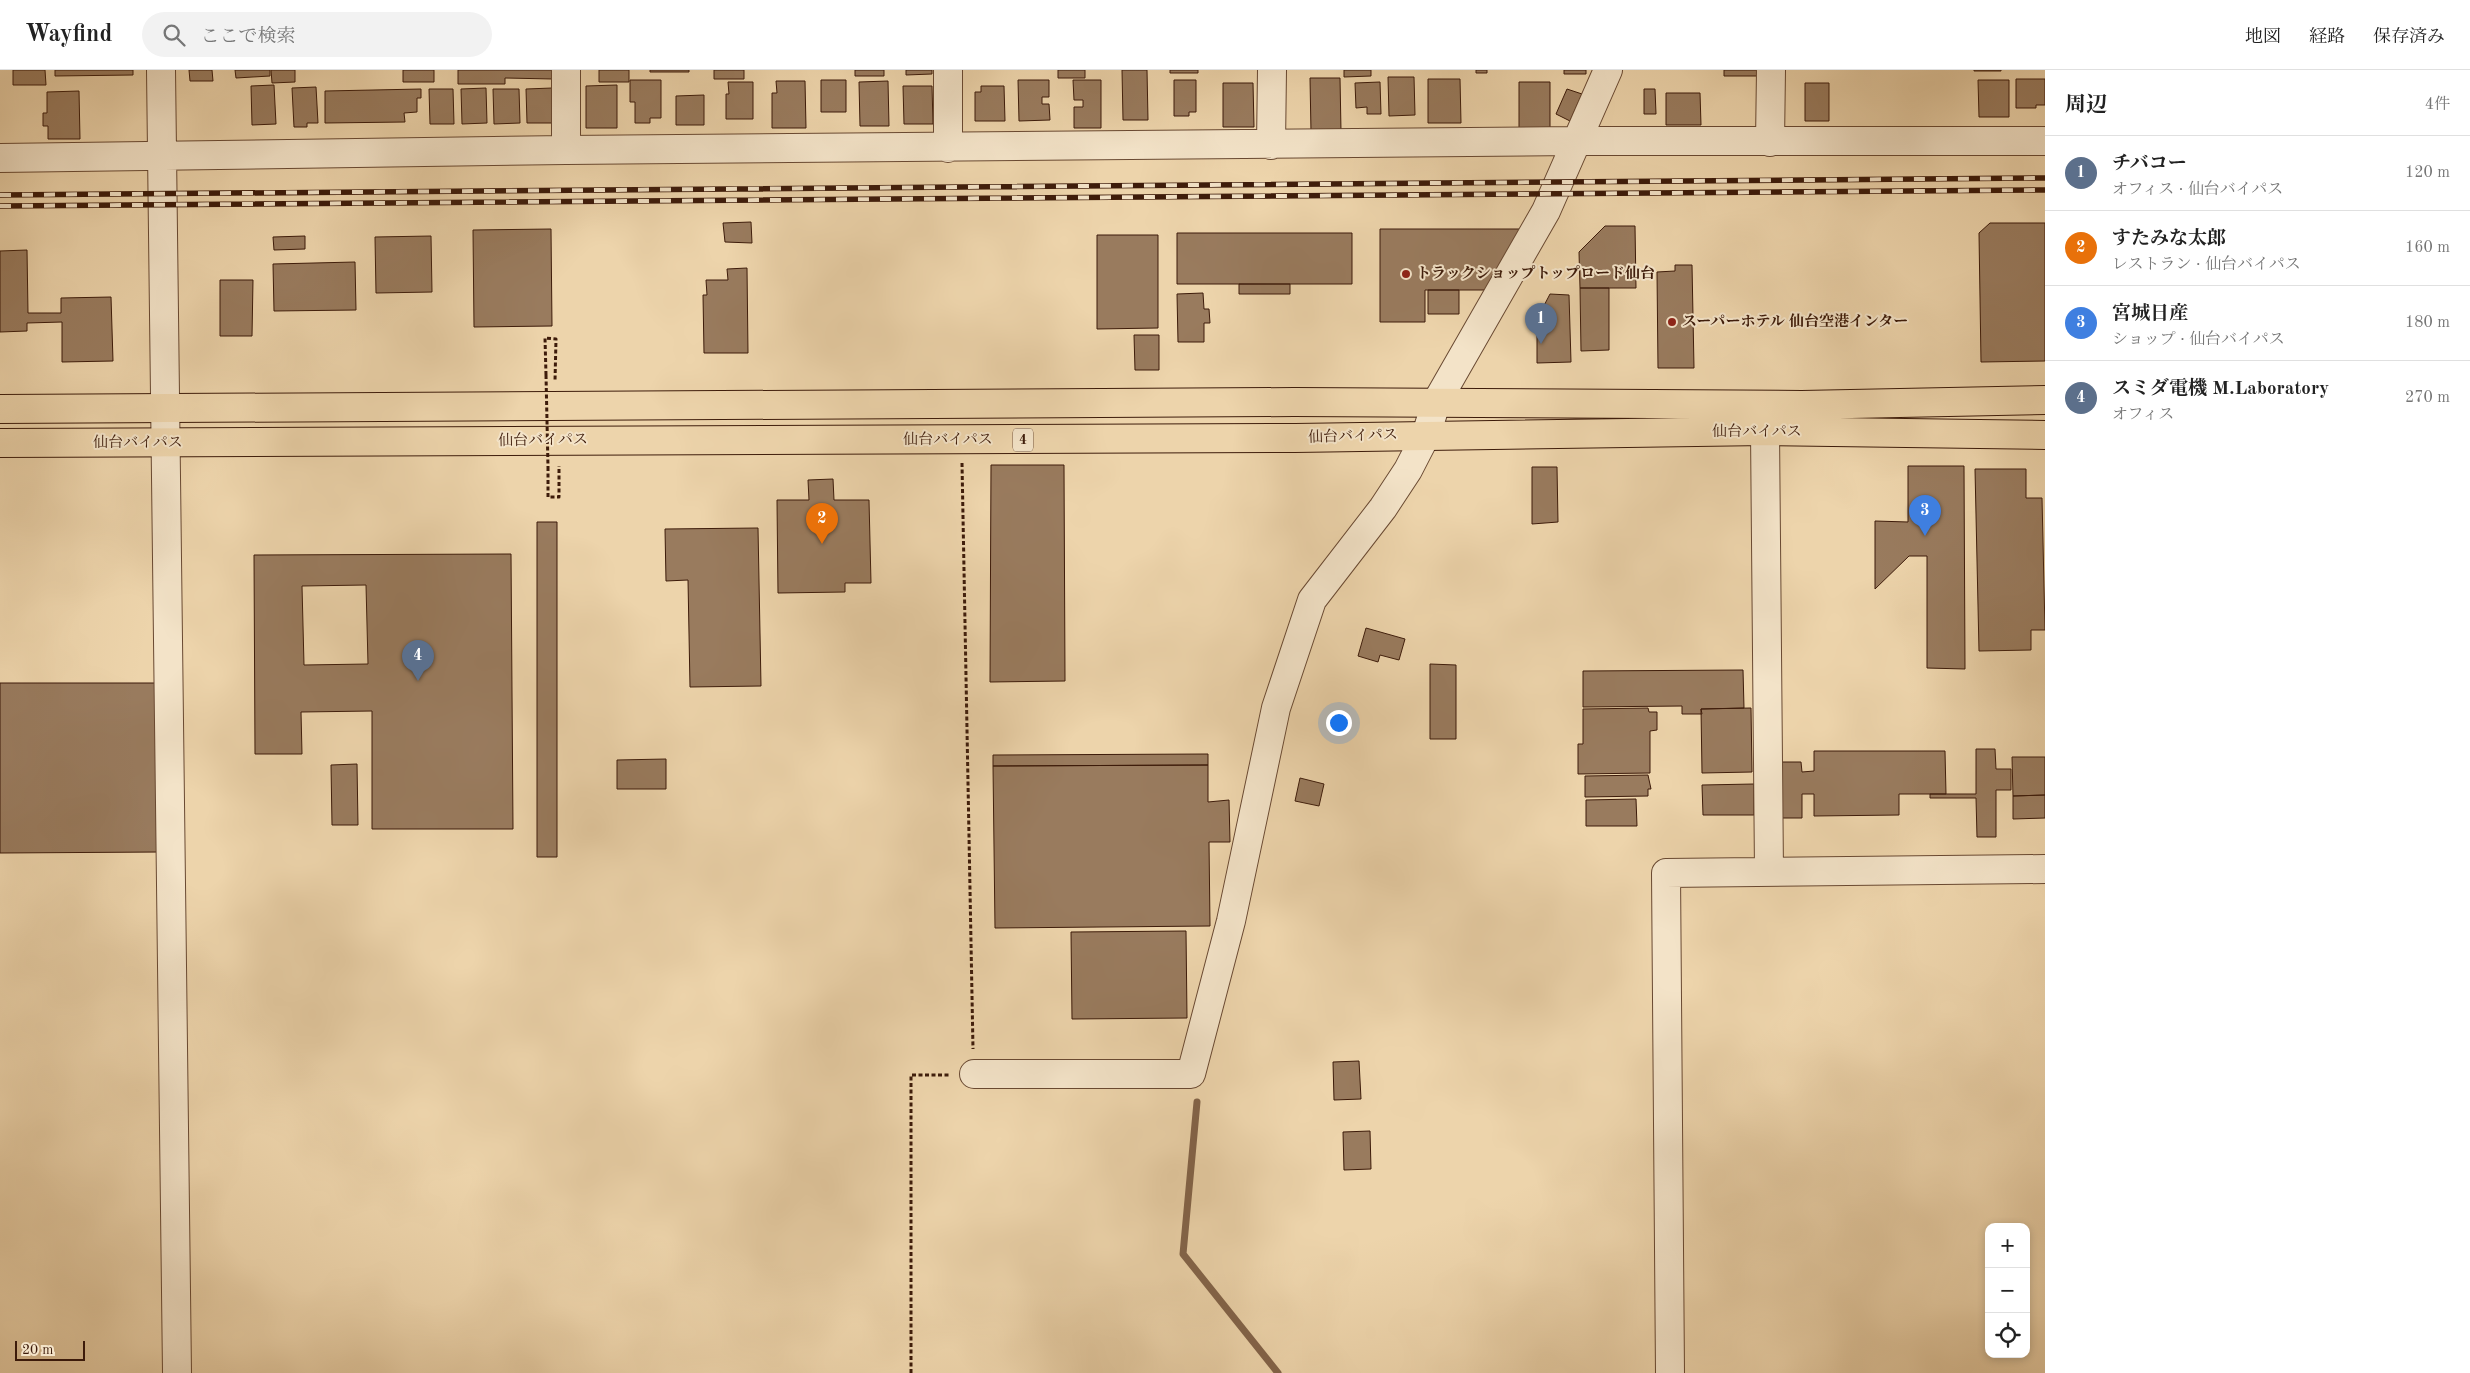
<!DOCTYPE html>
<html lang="ja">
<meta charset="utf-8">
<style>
:root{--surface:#fff;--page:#f2f2f2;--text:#222;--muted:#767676;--line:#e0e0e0;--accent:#ea580c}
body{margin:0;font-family:"Old Standard TT","Noto Serif JP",serif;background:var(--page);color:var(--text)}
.controls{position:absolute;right:15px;bottom:15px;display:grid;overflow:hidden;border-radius:10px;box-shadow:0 2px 8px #0003}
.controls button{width:45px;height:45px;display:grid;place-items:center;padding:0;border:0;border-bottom:1px solid var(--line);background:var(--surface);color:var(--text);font:25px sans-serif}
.scale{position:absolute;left:15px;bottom:12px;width:70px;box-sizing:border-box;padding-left:5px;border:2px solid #3d1b0a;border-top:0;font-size:14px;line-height:18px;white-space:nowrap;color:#3d1b0a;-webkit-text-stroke:4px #f3e3c8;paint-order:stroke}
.you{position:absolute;left:1338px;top:652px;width:18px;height:18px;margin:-12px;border:4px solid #fff;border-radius:50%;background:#1a73e8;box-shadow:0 0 0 8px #1a73e833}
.badge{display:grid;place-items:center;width:32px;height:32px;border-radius:50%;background:var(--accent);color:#fff;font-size:16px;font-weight:700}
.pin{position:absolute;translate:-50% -41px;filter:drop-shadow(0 1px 2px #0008)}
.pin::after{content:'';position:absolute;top:26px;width:18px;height:15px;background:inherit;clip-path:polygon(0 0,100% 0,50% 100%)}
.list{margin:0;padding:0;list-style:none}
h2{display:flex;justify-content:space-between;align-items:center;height:65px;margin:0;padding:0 20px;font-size:21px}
h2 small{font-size:16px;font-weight:400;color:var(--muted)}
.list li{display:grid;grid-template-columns:32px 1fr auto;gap:15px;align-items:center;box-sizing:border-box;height:75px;padding:0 20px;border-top:1px solid var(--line)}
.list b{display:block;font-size:19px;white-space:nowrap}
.list p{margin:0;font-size:16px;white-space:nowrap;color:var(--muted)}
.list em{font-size:16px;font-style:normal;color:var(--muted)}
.icon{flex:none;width:28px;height:28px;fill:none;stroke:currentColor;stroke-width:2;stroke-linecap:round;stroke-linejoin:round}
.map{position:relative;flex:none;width:2045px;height:1303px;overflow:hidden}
header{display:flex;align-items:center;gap:30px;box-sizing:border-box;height:70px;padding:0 25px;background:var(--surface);border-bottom:1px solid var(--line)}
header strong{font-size:24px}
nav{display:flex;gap:28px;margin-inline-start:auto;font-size:18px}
.search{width:350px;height:45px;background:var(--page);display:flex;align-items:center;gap:12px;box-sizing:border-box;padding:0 18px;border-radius:28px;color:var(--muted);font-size:19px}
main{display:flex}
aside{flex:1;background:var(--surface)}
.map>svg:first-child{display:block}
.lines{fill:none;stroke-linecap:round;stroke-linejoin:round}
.stream{stroke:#83644a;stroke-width:7}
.building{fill:#997b5e;stroke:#3d1b0a;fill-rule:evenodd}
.minor-casing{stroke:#694932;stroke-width:30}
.highway-casing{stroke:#3d1b0a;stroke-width:30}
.path{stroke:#3d1b0a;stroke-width:3;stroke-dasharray:4 2.5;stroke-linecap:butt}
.minor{stroke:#f3e3c8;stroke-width:28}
.highway{stroke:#edd4ab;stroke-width:28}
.rail-casing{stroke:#3d1b0a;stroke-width:5.5}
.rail{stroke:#f3e3c8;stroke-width:4;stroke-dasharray:11;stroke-linecap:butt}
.path-bridge{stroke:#3d1b0a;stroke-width:3;stroke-dasharray:4 2.5;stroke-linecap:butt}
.poi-dot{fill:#8f2418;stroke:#f3e3c8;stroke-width:2}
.labels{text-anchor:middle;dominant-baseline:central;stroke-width:4;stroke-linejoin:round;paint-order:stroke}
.shield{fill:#f3e3c8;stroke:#745743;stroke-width:1}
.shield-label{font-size:14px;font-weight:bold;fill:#3d1b0a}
.poi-label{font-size:15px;font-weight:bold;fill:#3d1b0a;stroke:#f3e3c8;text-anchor:start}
.street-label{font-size:15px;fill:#3d1b0a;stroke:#f3e3c8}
</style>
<header>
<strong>Wayfind</strong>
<div class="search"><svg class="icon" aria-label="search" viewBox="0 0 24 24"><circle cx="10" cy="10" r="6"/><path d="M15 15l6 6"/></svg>ここで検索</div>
<nav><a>地図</a><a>経路</a><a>保存済み</a></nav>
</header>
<main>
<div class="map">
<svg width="2045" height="1303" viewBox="0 0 2045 1303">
<rect width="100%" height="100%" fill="#edd4ab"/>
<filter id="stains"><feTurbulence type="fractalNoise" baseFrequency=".004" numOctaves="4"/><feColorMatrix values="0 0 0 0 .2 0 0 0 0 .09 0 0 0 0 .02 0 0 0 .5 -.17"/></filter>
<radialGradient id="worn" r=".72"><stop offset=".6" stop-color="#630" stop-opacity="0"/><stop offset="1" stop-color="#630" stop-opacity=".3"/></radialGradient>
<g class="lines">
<path class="stream" d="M 1197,1032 L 1183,1184 L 1278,1303"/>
</g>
<path class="building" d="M 13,0 L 45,0 L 46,15 L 13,15 Z
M 55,0 L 133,0 L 133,5 L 55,6 Z
M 189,0 L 212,0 L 213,11 L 190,11 Z
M 235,0 L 270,0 L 270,6 L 236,8 Z
M 271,0 L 295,0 L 295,12 L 272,13 Z
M 403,0 L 434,0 L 434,12 L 403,12 Z
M 458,0 L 553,0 L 553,9 L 505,8 L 505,14 L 458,14 Z
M 599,0 L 629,0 L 629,12 L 599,12 Z
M 650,0 L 689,0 L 689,2 L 650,2 Z
M 714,0 L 744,0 L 744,9 L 714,9 Z
M 855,0 L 884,0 L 884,6 L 855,6 Z
M 906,0 L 932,0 L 932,4 L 906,5 Z
M 1058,0 L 1085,0 L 1085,8 L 1058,8 Z
M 1122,0 L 1147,0 L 1148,50 L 1123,50 Z
M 1170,0 L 1198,0 L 1198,3 L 1170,3 Z
M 1344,0 L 1371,0 L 1371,6 L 1344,7 Z
M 1476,0 L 1487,0 L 1487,3 L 1476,3 Z
M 1564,0 L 1586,0 L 1586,4 L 1564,4 Z
M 1724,0 L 1759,0 L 1759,6 L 1724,6 Z
M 1974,0 L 2001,0 L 2001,1 L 1974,1 Z
M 1388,7 L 1414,7 L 1415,45 L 1389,46 Z
M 1310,8 L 1340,8 L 1341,61 L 1311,62 Z
M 1428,9 L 1460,9 L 1461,53 L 1428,53 Z
M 2016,9 L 2045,9 L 2045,35 L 2036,35 L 2036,38 L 2016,38 Z
M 630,10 L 661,10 L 661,48 L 650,48 L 650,53 L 635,53 L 635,32 L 630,32 Z
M 821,10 L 846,10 L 846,42 L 821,42 Z
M 1018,10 L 1049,10 L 1049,27 L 1042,27 L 1042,34 L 1049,34 L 1050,50 L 1019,51 Z
M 1073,10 L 1101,10 L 1101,58 L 1074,58 L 1074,37 L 1083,37 L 1083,30 L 1074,30 Z
M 1174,10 L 1196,10 L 1196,42 L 1189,42 L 1189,46 L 1174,46 Z
M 1978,10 L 2009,10 L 2009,47 L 1979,47 Z
M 776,11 L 805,11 L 806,58 L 772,58 L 772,23 L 777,23 Z
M 888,11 L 889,56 L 860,56 L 859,12 Z
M 728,12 L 753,12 L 753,49 L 726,49 L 726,24 L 729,24 Z
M 1380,12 L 1381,44 L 1367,44 L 1367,37 L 1356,38 L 1355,13 Z
M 1519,12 L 1550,12 L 1550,59 L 1519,59 Z
M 1223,13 L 1253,13 L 1254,57 L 1223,57 Z
M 1805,13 L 1829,13 L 1829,51 L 1805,51 Z
M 274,15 L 276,54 L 252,55 L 251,16 Z
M 617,15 L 617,58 L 586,58 L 586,16 Z
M 903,16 L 932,16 L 933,54 L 904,54 Z
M 981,16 L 1004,16 L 1005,51 L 975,51 L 975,22 L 981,22 Z
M 316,17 L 318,53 L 307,53 L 307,57 L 294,57 L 292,18 Z
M 486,18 L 487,53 L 462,54 L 461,19 Z
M 552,18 L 552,53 L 527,53 L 526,19 Z
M 421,19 L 421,28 L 417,28 L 417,42 L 404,43 L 405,52 L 325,53 L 325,21 Z
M 429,19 L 453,19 L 454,54 L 430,54 Z
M 493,19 L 519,19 L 520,53 L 494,54 Z
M 1567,19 L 1582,24 L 1570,51 L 1556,44 Z
M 1644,19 L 1655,19 L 1656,44 L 1644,44 Z
M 79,21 L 80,69 L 48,69 L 48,56 L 43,56 L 43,43 L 47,43 L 47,22 Z
M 1666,23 L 1700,23 L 1701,55 L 1666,55 Z
M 704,25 L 704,55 L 676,55 L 676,26 Z
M 751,152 L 752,173 L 725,172 L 723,153 Z
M 1990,153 L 2045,153 L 2045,291 L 1981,292 L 1979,163 Z
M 1605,156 L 1635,156 L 1636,218 L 1580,218 L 1579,182 Z
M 551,159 L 552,256 L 474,257 L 473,160 Z
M 1380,159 L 1522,159 L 1485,220 L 1425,220 L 1425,252 L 1380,252 Z
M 1177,163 L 1352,163 L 1352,214 L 1177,214 Z
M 1097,165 L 1158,165 L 1158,258 L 1097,259 Z
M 305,166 L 305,179 L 274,180 L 273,167 Z
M 431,166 L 432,222 L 376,223 L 375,167 Z
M 27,180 L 28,243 L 61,243 L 61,228 L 111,227 L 113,291 L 62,292 L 62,252 L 27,253 L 27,261 L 0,262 L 0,181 Z
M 355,192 L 356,240 L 274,241 L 273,194 Z
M 1675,195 L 1692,195 L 1694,298 L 1658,298 L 1657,202 L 1675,201 Z
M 747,198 L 748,283 L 704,283 L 703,225 L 707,225 L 706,210 L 728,210 L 727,199 Z
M 220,210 L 253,210 L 252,266 L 220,266 Z
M 1239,214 L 1290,214 L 1290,224 L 1239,224 Z
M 1580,218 L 1609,218 L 1609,280 L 1581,281 Z
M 1428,220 L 1459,220 L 1459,244 L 1428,244 Z
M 1203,223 L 1204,239 L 1209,239 L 1210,253 L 1204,253 L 1204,272 L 1178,272 L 1177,224 Z
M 1550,224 L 1569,225 L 1571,292 L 1537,293 L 1537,249 Z
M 1134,265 L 1159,265 L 1159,300 L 1135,300 Z
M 991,395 L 1064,395 L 1065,611 L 990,612 Z
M 1908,396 L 1964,396 L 1965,599 L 1927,598 L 1927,486 L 1909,486 L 1875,519 L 1875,451 L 1908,452 Z
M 1532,397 L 1557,397 L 1558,452 L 1532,454 Z
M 1975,399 L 2026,399 L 2026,428 L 2042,428 L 2045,560 L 2031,560 L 2031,580 L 1979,581 Z
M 833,409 L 834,430 L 869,430 L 871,513 L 845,513 L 845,522 L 778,523 L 777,430 L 809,430 L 808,410 Z
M 537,452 L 557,452 L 557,787 L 537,787 Z
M 758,458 L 761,616 L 690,617 L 688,510 L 666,511 L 665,459 Z
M 511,484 L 513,759 L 372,759 L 372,641 L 301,642 L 302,684 L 255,684 L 254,485 ZM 366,515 L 368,594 L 304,595 L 302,516 Z
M 1366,558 L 1405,569 L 1399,590 L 1380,585 L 1378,592 L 1358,586 Z
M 1430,594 L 1456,595 L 1456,669 L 1430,669 Z
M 1743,600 L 1744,638 L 1701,639 L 1702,644 L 1682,644 L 1682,636 L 1583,637 L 1583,601 Z
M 0,613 L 159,613 L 160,782 L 0,783 Z
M 1648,638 L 1649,642 L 1657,642 L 1657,660 L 1650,661 L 1650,703 L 1578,704 L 1578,674 L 1583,674 L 1583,639 Z
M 1751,638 L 1752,702 L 1702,703 L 1701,639 Z
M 1976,679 L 1995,679 L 1996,699 L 2011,699 L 2011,720 L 1996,720 L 1996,767 L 1977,767 L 1976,728 L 1930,728 L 1930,724 L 1976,724 Z
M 1814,681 L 1945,681 L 1946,724 L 1899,724 L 1899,745 L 1814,746 L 1814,724 L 1802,724 L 1802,748 L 1781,748 L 1781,692 L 1801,692 L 1802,702 L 1814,701 Z
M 1208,684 L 1208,695 L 993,696 L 993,685 Z
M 2012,687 L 2045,687 L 2045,725 L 2013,726 Z
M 666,689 L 666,719 L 617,719 L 617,690 Z
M 357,694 L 358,755 L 332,755 L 331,695 Z
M 1208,695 L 1208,732 L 1229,730 L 1230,772 L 1209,772 L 1210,856 L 995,858 L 993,696 Z
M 1648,705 L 1651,719 L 1648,719 L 1648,726 L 1585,727 L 1585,706 Z
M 1300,708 L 1324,714 L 1319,736 L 1295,731 Z
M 1754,714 L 1754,745 L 1703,745 L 1702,715 Z
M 2045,725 L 2045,748 L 2013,749 L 2013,726 Z
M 1636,729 L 1637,756 L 1586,756 L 1586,730 Z
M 1186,861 L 1187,948 L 1072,949 L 1071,862 Z
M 1359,991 L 1361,1029 L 1334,1030 L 1333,992 Z
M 1370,1061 L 1371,1099 L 1344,1100 L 1343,1062 Z"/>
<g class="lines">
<defs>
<path id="minor" d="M 161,0 L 177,1303
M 566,0 L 566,80
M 1770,72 L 1771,0
M 1271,75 L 1272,0
M 948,78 L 948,0
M 0,88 L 566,80 L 1575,71 L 2045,71
M 1765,361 L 1769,802
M 974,1004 L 1191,1004 L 1231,851 L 1276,638 L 1312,530 L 1383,438 L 1408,400 L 1426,365 L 1436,333 L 1546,141 L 1608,0
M 1670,1303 L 1666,803 L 2045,799"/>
<path id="highway" d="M 0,339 L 1294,332 L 1802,335 L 2045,330
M 0,373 L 1295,368 L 1765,361 L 2045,365"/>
</defs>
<use href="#minor" class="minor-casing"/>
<use href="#highway" class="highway-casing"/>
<path class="path" d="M 546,305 L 545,268 L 556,269 L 555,311
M 962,393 L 973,979
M 548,397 L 548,427 L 559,427 L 559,396
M 911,1303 L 911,1005 L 950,1005"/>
<use href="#minor" class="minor"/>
<use href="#highway" class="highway"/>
<defs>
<path id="rail" d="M 0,125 L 2045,108
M 0,136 L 2045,120"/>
</defs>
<use href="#rail" class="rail-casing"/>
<use href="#rail" class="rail"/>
<path class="path-bridge" d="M 546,305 L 548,397"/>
</g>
<g class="poi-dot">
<circle cx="1406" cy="204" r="5"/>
<circle cx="1672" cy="252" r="5"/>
</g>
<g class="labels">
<rect class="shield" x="1013" y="358.5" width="20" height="23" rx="4"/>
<g class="shield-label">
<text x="1023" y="370">4</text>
</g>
<g class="poi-label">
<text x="1416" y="204">トラックショップトップロード仙台</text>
<text x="1682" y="252">スーパーホテル 仙台空港インター</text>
</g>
<g class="street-label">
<text x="1757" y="362">仙台バイパス</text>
<text transform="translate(1353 367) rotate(-2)">仙台バイパス</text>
<text x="948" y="370">仙台バイパス</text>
<text transform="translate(543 371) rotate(-1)">仙台バイパス</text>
<text x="138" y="373">仙台バイパス</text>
</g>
</g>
<rect width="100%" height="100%" filter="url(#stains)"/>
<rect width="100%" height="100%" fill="url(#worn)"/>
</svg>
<div class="controls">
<button>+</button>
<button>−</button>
<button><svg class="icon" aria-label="locate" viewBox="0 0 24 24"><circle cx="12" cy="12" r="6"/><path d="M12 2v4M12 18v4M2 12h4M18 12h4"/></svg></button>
</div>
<div class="scale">20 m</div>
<div class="you"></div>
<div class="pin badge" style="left:1541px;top:274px;background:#5c6f8a">1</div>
<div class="pin badge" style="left:822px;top:474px;background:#e8710a">2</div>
<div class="pin badge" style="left:1925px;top:466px;background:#3f7fe0">3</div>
<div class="pin badge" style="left:418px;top:611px;background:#5c6f8a">4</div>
</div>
<aside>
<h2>周辺<small>4件</small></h2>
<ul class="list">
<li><span class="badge" style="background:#5c6f8a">1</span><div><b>チバコー</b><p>オフィス · 仙台バイパス</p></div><em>120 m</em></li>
<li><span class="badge" style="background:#e8710a">2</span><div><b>すたみな太郎</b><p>レストラン · 仙台バイパス</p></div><em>160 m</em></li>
<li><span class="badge" style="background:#3f7fe0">3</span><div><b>宮城日産</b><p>ショップ · 仙台バイパス</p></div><em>180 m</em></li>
<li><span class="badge" style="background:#5c6f8a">4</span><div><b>スミダ電機 M.Laboratory</b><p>オフィス</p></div><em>270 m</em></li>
</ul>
</aside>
</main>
